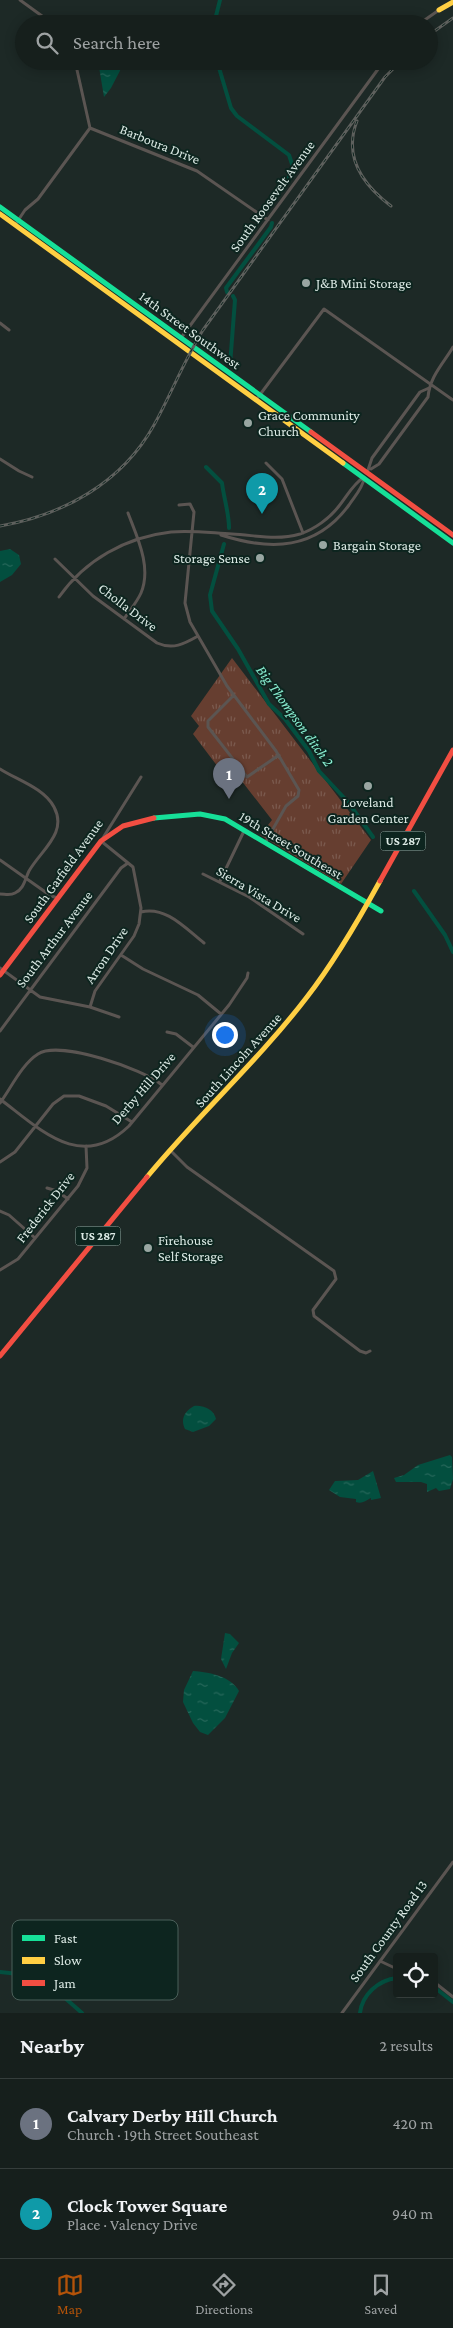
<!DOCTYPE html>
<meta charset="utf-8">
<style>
:root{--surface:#161f1c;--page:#1f2725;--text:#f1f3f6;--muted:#9ea2a3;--line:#353d3b;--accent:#b45309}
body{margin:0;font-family:"Crimson Pro",serif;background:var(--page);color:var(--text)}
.controls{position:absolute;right:15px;bottom:15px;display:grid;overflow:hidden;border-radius:5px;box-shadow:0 2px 12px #0003}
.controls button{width:45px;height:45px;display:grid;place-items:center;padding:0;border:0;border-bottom:1px solid var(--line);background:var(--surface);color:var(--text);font:25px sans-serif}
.you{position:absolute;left:224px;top:1034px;width:18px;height:18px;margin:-12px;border:4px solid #fff;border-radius:50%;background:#1a73e8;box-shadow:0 0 0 8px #1a73e833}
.badge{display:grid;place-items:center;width:32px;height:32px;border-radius:50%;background:var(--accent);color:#fff;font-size:16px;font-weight:700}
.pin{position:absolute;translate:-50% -41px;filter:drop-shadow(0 1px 2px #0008)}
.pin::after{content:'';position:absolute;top:26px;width:18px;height:15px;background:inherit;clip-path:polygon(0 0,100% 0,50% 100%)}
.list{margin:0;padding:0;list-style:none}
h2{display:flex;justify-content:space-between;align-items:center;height:65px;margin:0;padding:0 20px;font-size:21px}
h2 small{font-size:16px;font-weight:400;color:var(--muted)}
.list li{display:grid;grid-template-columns:32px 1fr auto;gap:15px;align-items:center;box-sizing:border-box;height:90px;padding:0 20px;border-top:1px solid var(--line)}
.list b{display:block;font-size:19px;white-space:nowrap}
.list p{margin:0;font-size:16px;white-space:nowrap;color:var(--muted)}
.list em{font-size:16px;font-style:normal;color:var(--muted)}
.icon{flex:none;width:28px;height:28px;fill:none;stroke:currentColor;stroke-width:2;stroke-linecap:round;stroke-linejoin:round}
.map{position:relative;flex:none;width:453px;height:2013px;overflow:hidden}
.search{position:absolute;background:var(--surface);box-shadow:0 2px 12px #0003;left:15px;right:15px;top:15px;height:55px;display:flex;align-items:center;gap:12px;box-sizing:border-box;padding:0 18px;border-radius:28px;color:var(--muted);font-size:19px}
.sheet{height:245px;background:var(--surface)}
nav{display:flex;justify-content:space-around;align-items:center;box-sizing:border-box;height:70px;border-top:1px solid var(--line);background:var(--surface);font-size:14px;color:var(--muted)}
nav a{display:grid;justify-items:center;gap:2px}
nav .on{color:var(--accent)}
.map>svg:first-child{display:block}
.grass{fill:url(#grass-tufts)}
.water{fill:url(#water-ripples)}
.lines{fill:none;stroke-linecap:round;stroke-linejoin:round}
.canal{stroke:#034f3f;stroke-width:4}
.street{stroke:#5b5552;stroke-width:3}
.fast{stroke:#16e098;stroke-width:5}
.slow{stroke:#ffcf43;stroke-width:5}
.jam{stroke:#f24e42;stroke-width:5}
.rail-casing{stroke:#5e605d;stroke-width:3}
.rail{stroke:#0d251f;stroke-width:1;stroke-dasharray:4;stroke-linecap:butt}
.poi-dot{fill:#99a6a2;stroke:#0d251f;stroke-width:2}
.labels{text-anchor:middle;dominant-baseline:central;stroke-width:4;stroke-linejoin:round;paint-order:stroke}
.shield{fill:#0d251f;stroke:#9eafaa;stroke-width:1}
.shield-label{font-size:12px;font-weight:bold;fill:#dceae5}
.street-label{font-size:14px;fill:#dceae5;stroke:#0d251f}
.poi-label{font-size:14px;fill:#dceae5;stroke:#0d251f;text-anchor:start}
.water-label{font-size:15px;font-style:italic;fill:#89efd2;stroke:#0d251f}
.key{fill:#0d251f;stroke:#4b605a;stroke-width:1}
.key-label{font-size:14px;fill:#dceae5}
</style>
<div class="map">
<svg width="453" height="2013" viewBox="0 0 453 2013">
<defs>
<pattern id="grass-tufts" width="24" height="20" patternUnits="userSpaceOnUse" patternTransform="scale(1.25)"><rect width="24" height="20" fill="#663e30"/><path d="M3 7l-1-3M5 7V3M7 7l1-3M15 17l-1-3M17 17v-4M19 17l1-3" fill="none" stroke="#7b5a4e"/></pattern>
<pattern id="water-ripples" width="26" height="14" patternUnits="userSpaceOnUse" patternTransform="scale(1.25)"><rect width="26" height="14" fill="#034f3f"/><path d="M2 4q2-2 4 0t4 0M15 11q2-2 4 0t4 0" fill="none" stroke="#27685b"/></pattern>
</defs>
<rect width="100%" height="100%" fill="#1d2926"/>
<path class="grass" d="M 232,658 L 371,840 L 341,884 L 260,835 L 272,820 L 227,762 L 218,767 L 193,734 L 199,726 L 191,716 Z"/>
<path class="water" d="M 98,61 L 125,61 L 111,88 L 104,97 Z
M 10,549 L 19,555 L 21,564 L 12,575 L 0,582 L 0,551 Z
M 194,1406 C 204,1405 214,1410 216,1419 L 209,1426 L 193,1432 L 185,1429 C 180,1419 185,1411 194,1406 Z
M 450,1455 L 452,1457 L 453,1479 L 450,1489 L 439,1491 L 436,1488 L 427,1492 L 427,1484 L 421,1482 L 396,1482 L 394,1478 L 404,1475 L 418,1465 Z
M 373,1471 L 381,1498 L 371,1500 L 371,1498 C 365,1501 362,1504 356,1502 L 356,1499 L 340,1497 L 329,1490 L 335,1481 L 358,1480 Z
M 225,1633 L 230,1634 L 239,1643 L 232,1653 L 226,1669 L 221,1659 Z
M 193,1671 C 208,1672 231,1676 239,1691 L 225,1718 L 208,1735 L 200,1732 L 193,1723 L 183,1702 L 184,1690 Z"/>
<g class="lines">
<path class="canal" d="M 214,24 L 220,0
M 217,61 L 231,108 L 237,116 L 289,155 L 293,167 L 289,177 L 266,207
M 227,292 L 226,288 L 271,227 L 272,223
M 230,365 L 235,300 L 233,296
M 206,467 L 222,483 C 224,499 229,513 229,528
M 224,544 L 210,595 L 212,611 L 238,649 L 269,704 L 285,719 L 309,751 L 319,771 L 348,802 L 373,837
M 414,891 L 445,935 L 453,952
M 0,1972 L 28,1975 L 33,1978
M 44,1986 L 65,1998 L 82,2013
M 434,1987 L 453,2002
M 360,2013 C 362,1995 378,1980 397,1978"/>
<path class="street" d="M 20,0 L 53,24
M 419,24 L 439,10
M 75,61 L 90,128
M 90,128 L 197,171 L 268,220
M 15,225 L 25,210 L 38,199 L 90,128
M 0,323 L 9,330
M 181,338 L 384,61
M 256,400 L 324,309 L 453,400
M 0,459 L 19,471 L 32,477
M 266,463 L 282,479 L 303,533
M 371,469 L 379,464 L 428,397 C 430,376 443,364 453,347
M 367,473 L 372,458 L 420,392 L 429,388
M 179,505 L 190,504 L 194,512 L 185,603 L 190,622 L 227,686 L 276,751 L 299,790 L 298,796 L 286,806 L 265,843
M 221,535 C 271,551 316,550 349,505 C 355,496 362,489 364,479
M 55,559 L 93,596 L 157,643 C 173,650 184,644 198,636
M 59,597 C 85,560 126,537 171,532 C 191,530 212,533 232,534 C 255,535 276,541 300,534 C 315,529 330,518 339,506 C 347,496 353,484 364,477
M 124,619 C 130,610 137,602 141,593 C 152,567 137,537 128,513
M 234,695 L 208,721 L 208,727 L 247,777 L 279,755
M 0,769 C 17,780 44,788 54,807 C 68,833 41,850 29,871 C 25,879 24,889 15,893 C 10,896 5,894 0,894
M 0,860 L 51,896 L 58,898
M 203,874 L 249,897 L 303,934
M 220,881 L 244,831
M 141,912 C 166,906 185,928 204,943
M 121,955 L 143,969 L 198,995 L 221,1014
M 0,968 L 40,997 L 90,1007 L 119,1017
M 90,1007 L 95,991 L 134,936 L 139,924 L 141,908 L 133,867 L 101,841 L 141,777
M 0,1031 L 121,868 L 128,863
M 167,1032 L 176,1034 L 193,1047
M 0,1099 C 41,1130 81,1172 129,1126 L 229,1005 L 247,978 L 248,973
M 0,1103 C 11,1088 22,1064 38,1054 C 60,1040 143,1069 162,1085
M 171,1151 L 187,1167 L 334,1271 L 336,1279 L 313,1310 L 314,1316 L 360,1351 L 366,1353 L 370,1351
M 0,1162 L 15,1152 L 53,1104 L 64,1096 L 79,1096 L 106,1106 L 132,1122
M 47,1188 L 57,1191 L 68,1199
M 0,1211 L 9,1215 L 35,1238
M 0,1270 L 18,1259 L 78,1186 L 87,1168 L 86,1146
M 380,1961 L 397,1969
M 434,1982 L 453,1997
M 342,2013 L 453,1862"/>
<path class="fast" d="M 0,207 L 311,432
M 343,463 L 453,543
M 154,818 L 200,814 L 225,819 L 381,911"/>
<path class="slow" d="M 439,10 L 453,2
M 0,214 L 343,463
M 147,1177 C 198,1115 258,1061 307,997 C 335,961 358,921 380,881"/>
<path class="jam" d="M 311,432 L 453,535
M 380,881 L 453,750
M 0,975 L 101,841 L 123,826 L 154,818
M 0,1356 L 147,1177"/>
<defs>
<path id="rail" d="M 429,35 L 453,18
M 357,121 C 343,157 363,185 391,206
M 0,526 C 63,515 122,483 154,425 C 171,394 184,361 203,330 L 385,77 L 401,61"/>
</defs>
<use href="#rail" class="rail-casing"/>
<use href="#rail" class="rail"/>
</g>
<g class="poi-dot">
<circle cx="306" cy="283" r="5"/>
<circle cx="248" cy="423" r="5"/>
<circle cx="323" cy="545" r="5"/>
<circle cx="260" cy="558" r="5"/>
<circle cx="368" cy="786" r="5"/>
<circle cx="148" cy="1248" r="5"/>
</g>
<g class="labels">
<g class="shield">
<rect x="380.5" y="831.5" width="45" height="19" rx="4"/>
<rect x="75.5" y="1226.5" width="45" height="19" rx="4"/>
</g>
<g class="shield-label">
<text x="403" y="841">US 287</text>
<text x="98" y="1236">US 287</text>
</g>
<g class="street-label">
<text transform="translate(160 144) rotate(22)">Barboura Drive</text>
<text transform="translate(272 196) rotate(-54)">South Roosevelt Avenue</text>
<text transform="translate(190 330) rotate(36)">14th Street Southwest</text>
<text transform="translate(128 607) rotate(37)">Cholla Drive</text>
<text transform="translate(291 845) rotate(31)">19th Street Southeast</text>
<text transform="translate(63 871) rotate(-54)">South Garfield Avenue</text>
<text transform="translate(259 894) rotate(31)">Sierra Vista Drive</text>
<text transform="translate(54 939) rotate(-53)">South Arthur Avenue</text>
<text transform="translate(106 955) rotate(-56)">Arron Drive</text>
<text transform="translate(238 1060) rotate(-48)">South Lincoln Avenue</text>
<text transform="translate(143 1088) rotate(-49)">Derby Hill Drive</text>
<text transform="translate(45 1207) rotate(-52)">Frederick Drive</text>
<text transform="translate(388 1931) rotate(-54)">South County Road 13</text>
</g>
<g class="poi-label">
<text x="316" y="283">J&amp;B Mini Storage</text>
<text x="258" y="415">Grace Community<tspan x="258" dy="16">Church</tspan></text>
<text x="333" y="545">Bargain Storage</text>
<text x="250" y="558" text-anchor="end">Storage Sense</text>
<text x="368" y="802" text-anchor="middle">Loveland<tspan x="368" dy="16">Garden Center</tspan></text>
<text x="158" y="1240">Firehouse<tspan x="158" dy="16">Self Storage</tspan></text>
</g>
<g class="water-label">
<text transform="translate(295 716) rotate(54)">Big Thompson ditch 2</text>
</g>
</g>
<rect x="12" y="1920" width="166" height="80" rx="8" class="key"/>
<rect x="22" y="1935" width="23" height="6" fill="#16e098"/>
<rect x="22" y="1957" width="23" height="7" fill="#ffcf43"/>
<rect x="22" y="1980" width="23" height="6" fill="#f24e42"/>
<g class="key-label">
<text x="54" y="1943">Fast</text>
<text x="54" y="1965">Slow</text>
<text x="54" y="1988">Jam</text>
</g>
</svg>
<div class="controls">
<button><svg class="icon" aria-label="locate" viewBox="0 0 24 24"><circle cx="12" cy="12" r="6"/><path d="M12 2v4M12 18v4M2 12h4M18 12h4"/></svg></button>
</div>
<div class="you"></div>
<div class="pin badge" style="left:229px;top:799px;background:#6b7280">1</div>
<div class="pin badge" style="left:262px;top:514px;background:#0f9aa8">2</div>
<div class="search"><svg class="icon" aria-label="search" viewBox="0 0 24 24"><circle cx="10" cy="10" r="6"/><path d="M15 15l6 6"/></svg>Search here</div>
</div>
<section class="sheet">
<h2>Nearby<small>2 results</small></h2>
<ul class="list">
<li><span class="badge" style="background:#6b7280">1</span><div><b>Calvary Derby Hill Church</b><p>Church · 19th Street Southeast</p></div><em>420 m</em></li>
<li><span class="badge" style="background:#0f9aa8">2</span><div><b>Clock Tower Square</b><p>Place · Valency Drive</p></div><em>940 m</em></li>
</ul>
</section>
<nav>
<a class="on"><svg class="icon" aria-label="map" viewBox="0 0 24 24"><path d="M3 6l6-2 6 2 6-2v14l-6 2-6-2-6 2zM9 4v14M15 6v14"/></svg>Map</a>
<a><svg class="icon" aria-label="directions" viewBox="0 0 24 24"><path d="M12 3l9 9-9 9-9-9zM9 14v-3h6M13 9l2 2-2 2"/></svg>Directions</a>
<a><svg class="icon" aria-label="saved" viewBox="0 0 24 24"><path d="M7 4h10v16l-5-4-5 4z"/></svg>Saved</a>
</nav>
